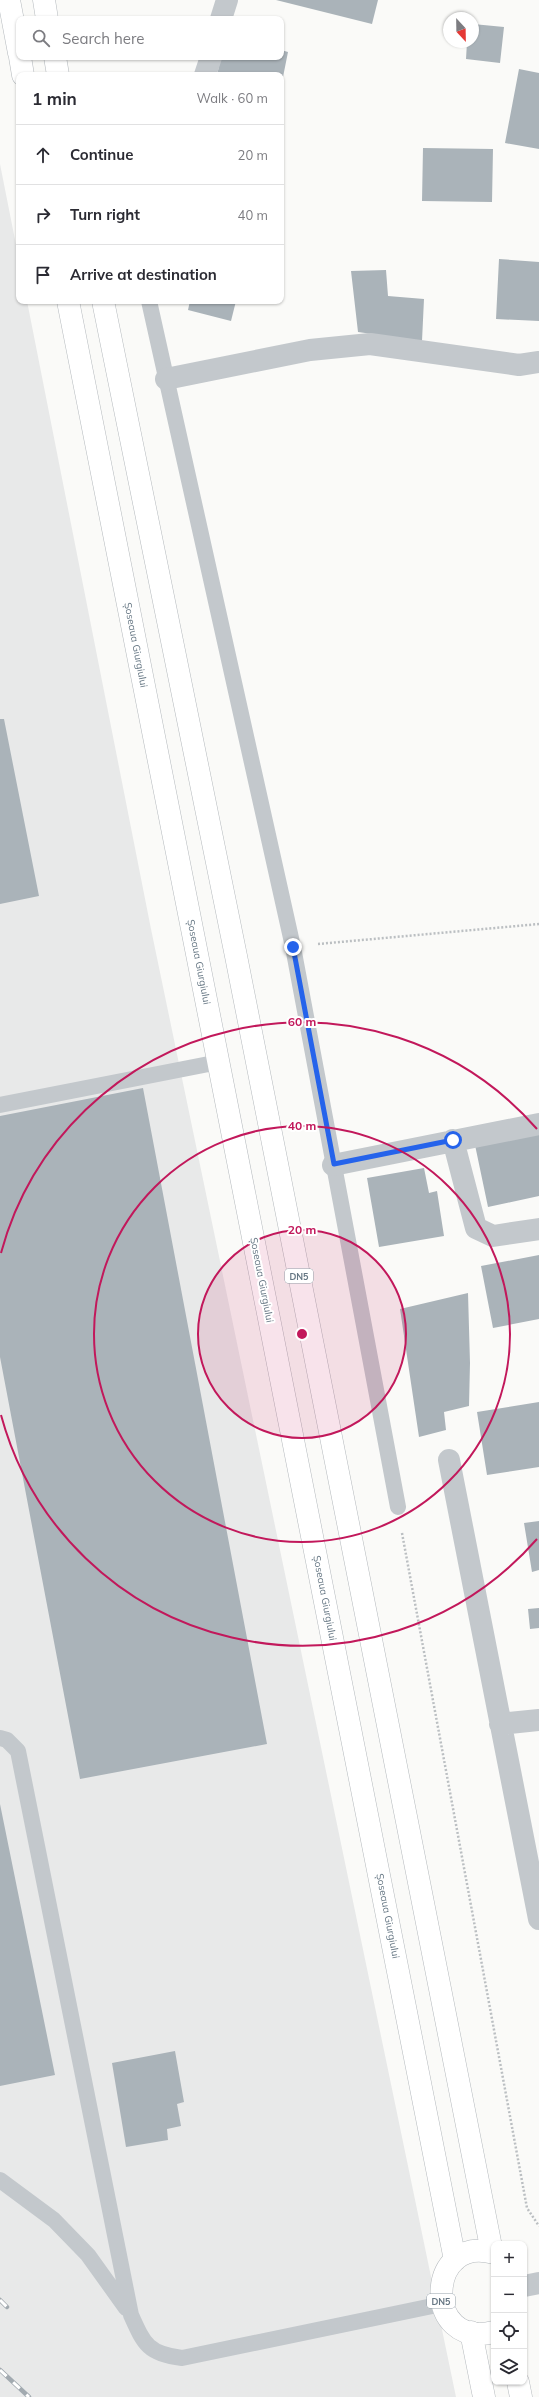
<!DOCTYPE html>
<meta charset="utf-8">
<style>
:root{--surface:#fff;--page:#f7f7f7;--text:#2b2b33;--muted:#7c7c81;--line:#e1e1e2}
body{margin:0;font-family:Mulish,sans-serif;background:var(--page);color:var(--text)}
.controls{position:absolute;right:12px;bottom:12px;display:grid;overflow:hidden;border-radius:8px;box-shadow:0 1px 3px #0004}
.controls button{width:36px;height:36px;display:grid;place-items:center;padding:0;border:0;border-bottom:1px solid var(--line);background:var(--surface);color:var(--text);font:20px sans-serif}
.compass{position:absolute;left:443px;top:12px;width:36px;height:36px;border-radius:50%;background:var(--surface);box-shadow:0 1px 3px #0004;rotate:158deg}
.stop{position:absolute;width:12px;height:12px;margin:-9px;border:3px solid #2563eb;border-radius:50%;background:#fff}
.stop.end{background:#2563eb;border-color:#fff;box-shadow:0 1px 4px #0008}
.list{margin:0;padding:0;list-style:none}
h2{display:flex;justify-content:space-between;align-items:center;height:52px;margin:0;padding:0 16px;font-size:17px}
h2 small{font-size:13px;font-weight:400;color:var(--muted)}
.list li{display:grid;grid-template-columns:26px 1fr auto;gap:12px;align-items:center;box-sizing:border-box;height:60px;padding:0 16px;border-top:1px solid var(--line)}
.list b{display:block;font-size:15px;white-space:nowrap}
.list em{font-size:13px;font-style:normal;color:var(--muted)}
.icon{flex:none;width:22px;height:22px;fill:none;stroke:currentColor;stroke-width:2;stroke-linecap:round;stroke-linejoin:round}
.map{position:relative;flex:none;width:539px;height:2397px;overflow:hidden}
.search{position:absolute;background:var(--surface);box-shadow:0 1px 3px #0004;left:16px;top:16px;width:268px;height:44px;display:flex;align-items:center;gap:10px;box-sizing:border-box;padding:0 14px;border-radius:8px;color:var(--muted);font-size:15px}
.panel{position:absolute;background:var(--surface);box-shadow:0 1px 3px #0004;left:16px;top:72px;width:268px;height:232px;border-radius:8px}
.map>svg:first-child{display:block}
.built{fill:#e8e9e9}
.building{fill:#aab3b9}
.lines{fill:none;stroke-linecap:round;stroke-linejoin:round}
.highway-casing{stroke:#b4b9bd;stroke-width:23}
.path{stroke:#bbbfc2;stroke-width:2.5;stroke-dasharray:2 2;stroke-linecap:butt}
.lane{stroke:#c3c8cc;stroke-width:16}
.street{stroke:#c3c8cc;stroke-width:22}
.highway{stroke:#fff;stroke-width:22}
.rail-casing{stroke:#a2aab0;stroke-width:4.5}
.rail{stroke:#fff;stroke-width:3;stroke-dasharray:9;stroke-linecap:butt}
.route{stroke:#2563eb;stroke-width:5}
.ring{fill:none;stroke:#c2185b;stroke-width:2}
.labels{text-anchor:middle;dominant-baseline:central;stroke-width:4;stroke-linejoin:round;paint-order:stroke}
.shield{fill:#fff;stroke:#939fa8;stroke-width:1}
.shield-label{font-size:9px;font-weight:bold;fill:#657683}
.street-label{font-size:10px;fill:#657683;stroke:#fff}
.centre{fill:#c2185b;stroke:#fff;stroke-width:2}
.ring-label{font-size:12px;text-anchor:middle;font-weight:bold;fill:#c2185b;stroke:#fff;stroke-width:4;stroke-linejoin:round;paint-order:stroke}
</style>
<div class="map">
<svg width="539" height="2397" viewBox="0 0 539 2397">
<rect width="100%" height="100%" fill="#fafaf8"/>
<path class="built" d="M 0,164 L 19,260 L 19,301 L 27,301 L 151,929 L 456,2397 L 0,2397 Z"/>
<path class="building" d="M 276,0 L 378,0 L 372,24 Z
M 473,24 L 504,27 L 500,63 L 466,59 L 467,42 L 473,42 Z
M 281,50 L 288,52 L 282,82 L 281,75 L 217,75 L 221,57 L 281,57 Z
M 519,69 L 539,73 L 539,149 L 505,143 Z
M 423,148 L 493,149 L 492,202 L 422,201 Z
M 499,259 L 539,262 L 539,321 L 496,319 Z
M 386,270 L 388,296 L 424,299 L 422,341 L 358,332 L 351,271 Z
M 190,301 L 236,301 L 231,321 L 188,310 Z
M 0,719 L 4,719 L 39,896 L 0,904 Z
M 143,1088 L 267,1744 L 80,1779 L 0,1357 L 0,1116 Z
M 539,1132 L 539,1196 L 488,1207 L 475,1145 Z
M 424,1168 L 429,1193 L 437,1191 L 444,1236 L 379,1247 L 367,1178 Z
M 539,1255 L 539,1319 L 493,1328 L 481,1266 Z
M 468,1293 L 470,1363 L 469,1406 L 444,1412 L 446,1430 L 419,1437 L 400,1309 Z
M 539,1402 L 539,1467 L 487,1475 L 477,1412 Z
M 539,1521 L 539,1570 L 532,1572 L 524,1523 Z
M 539,1608 L 539,1628 L 530,1629 L 528,1609 Z
M 0,1804 L 55,2075 L 0,2086 Z
M 175,2051 L 184,2102 L 177,2104 L 181,2126 L 167,2129 L 168,2140 L 126,2147 L 112,2063 Z"/>
<g class="lines">
<defs>
<path id="highway" d="M 9,0 L 19,53
M 44,0 L 47,19
M 20,57 L 23,75
M 55,57 L 58,75
M 68,301 L 455,2260
M 103,301 L 236,956 L 492,2252
M 494,2253 C 426,2233 422,2350 494,2332
M 471,2332 L 484,2397
M 518,2382 L 521,2397"/>
</defs>
<use href="#highway" class="highway-casing"/>
<path class="path" d="M 318,944 L 539,924
M 402,1533 L 527,2208 L 539,2226"/>
<path class="lane" d="M 149,301 L 293,947 L 398,1507
M 0,1105 L 219,1062
M 0,1738 L 7,1740 L 18,1751 L 131,2315 C 144,2344 148,2354 182,2358 L 442,2304
M 0,2180 L 54,2220 L 88,2255 L 126,2308"/>
<path class="street" d="M 221,19 L 227,0
M 205,75 L 211,57
M 166,379 L 310,350 L 370,344 L 519,365 L 539,362
M 453,1140 L 476,1228 L 493,1236 L 539,1229
M 333,1165 L 539,1124
M 449,1460 L 539,1919
M 500,1724 L 539,1720
M 524,2286 L 539,2283"/>
<use href="#highway" class="highway"/>
<defs>
<path id="rail" d="M 0,2300 L 7,2307
M 0,2370 L 29,2397"/>
</defs>
<use href="#rail" class="rail-casing"/>
<use href="#rail" class="rail"/>
</g>
<g class="lines">
<path class="route" d="M 293,947 L 334,1164 L 453,1140"/>
</g>
<circle cx="302" cy="1334" r="104" fill="#c2185b" fill-opacity=".12"/>
<g class="ring">
<circle cx="302" cy="1334" r="104"/>
<circle cx="302" cy="1334" r="208"/>
<path d="M537 1539A312 312 0 0 1 1 1415M1 1253A312 312 0 0 1 537 1129"/>
</g>
<g class="labels">
<g class="shield">
<rect x="285" y="1269" width="28" height="14" rx="3"/>
<rect x="427" y="2294" width="28" height="14" rx="3"/>
</g>
<g class="shield-label">
<text x="299" y="1276">DN5</text>
<text x="441" y="2301">DN5</text>
</g>
<g class="street-label">
<text transform="translate(136 645) rotate(79)">Șoseaua Giurgiului</text>
<text transform="translate(199 962) rotate(79)">Șoseaua Giurgiului</text>
<text transform="translate(262 1280) rotate(79)">Șoseaua Giurgiului</text>
<text transform="translate(325 1598) rotate(79)">Șoseaua Giurgiului</text>
<text transform="translate(388 1916) rotate(79)">Șoseaua Giurgiului</text>
</g>
</g>
<circle cx="302" cy="1334" r="6" class="centre"/>
<g class="ring-label">
<text x="302" y="1026">60 m</text>
<text x="302" y="1130">40 m</text>
<text x="302" y="1234">20 m</text>
</g>
</svg>
<div class="controls">
<button>+</button>
<button>−</button>
<button><svg class="icon" aria-label="locate" viewBox="0 0 24 24"><circle cx="12" cy="12" r="6"/><path d="M12 2v4M12 18v4M2 12h4M18 12h4"/></svg></button>
<button><svg class="icon" aria-label="layers" viewBox="0 0 24 24"><path d="M12 4l9 5-9 5-9-5zM3 14l9 5 9-5"/></svg></button>
</div>
<svg class="compass" viewBox="-18 -18 36 36"><path d="M0-13l5 13h-10z" fill="#e53935"/><path d="M0 13l5-13h-10z" fill="#7c7c81"/></svg>
<div class="stop" style="left:453px;top:1140px"></div>
<div class="stop end" style="left:293px;top:947px"></div>
<div class="search"><svg class="icon" aria-label="search" viewBox="0 0 24 24"><circle cx="10" cy="10" r="6"/><path d="M15 15l6 6"/></svg>Search here</div>
<section class="panel">
<h2>1 min<small>Walk · 60 m</small></h2>
<ul class="list">
<li><svg class="icon" aria-label="ahead" viewBox="0 0 24 24"><path d="M12 20V5M6 11l6-6 6 6"/></svg><div><b>Continue</b></div><em>20 m</em></li>
<li><svg class="icon" aria-label="right" viewBox="0 0 24 24"><path d="M7 20v-9h11M14 6l5 5-5 5"/></svg><div><b>Turn right</b></div><em>40 m</em></li>
<li><svg class="icon" aria-label="arrive" viewBox="0 0 24 24"><path d="M6 21V4h12l-3 4 3 4H6"/></svg><div><b>Arrive at destination</b></div></li>
</ul>
</section>
</div>
